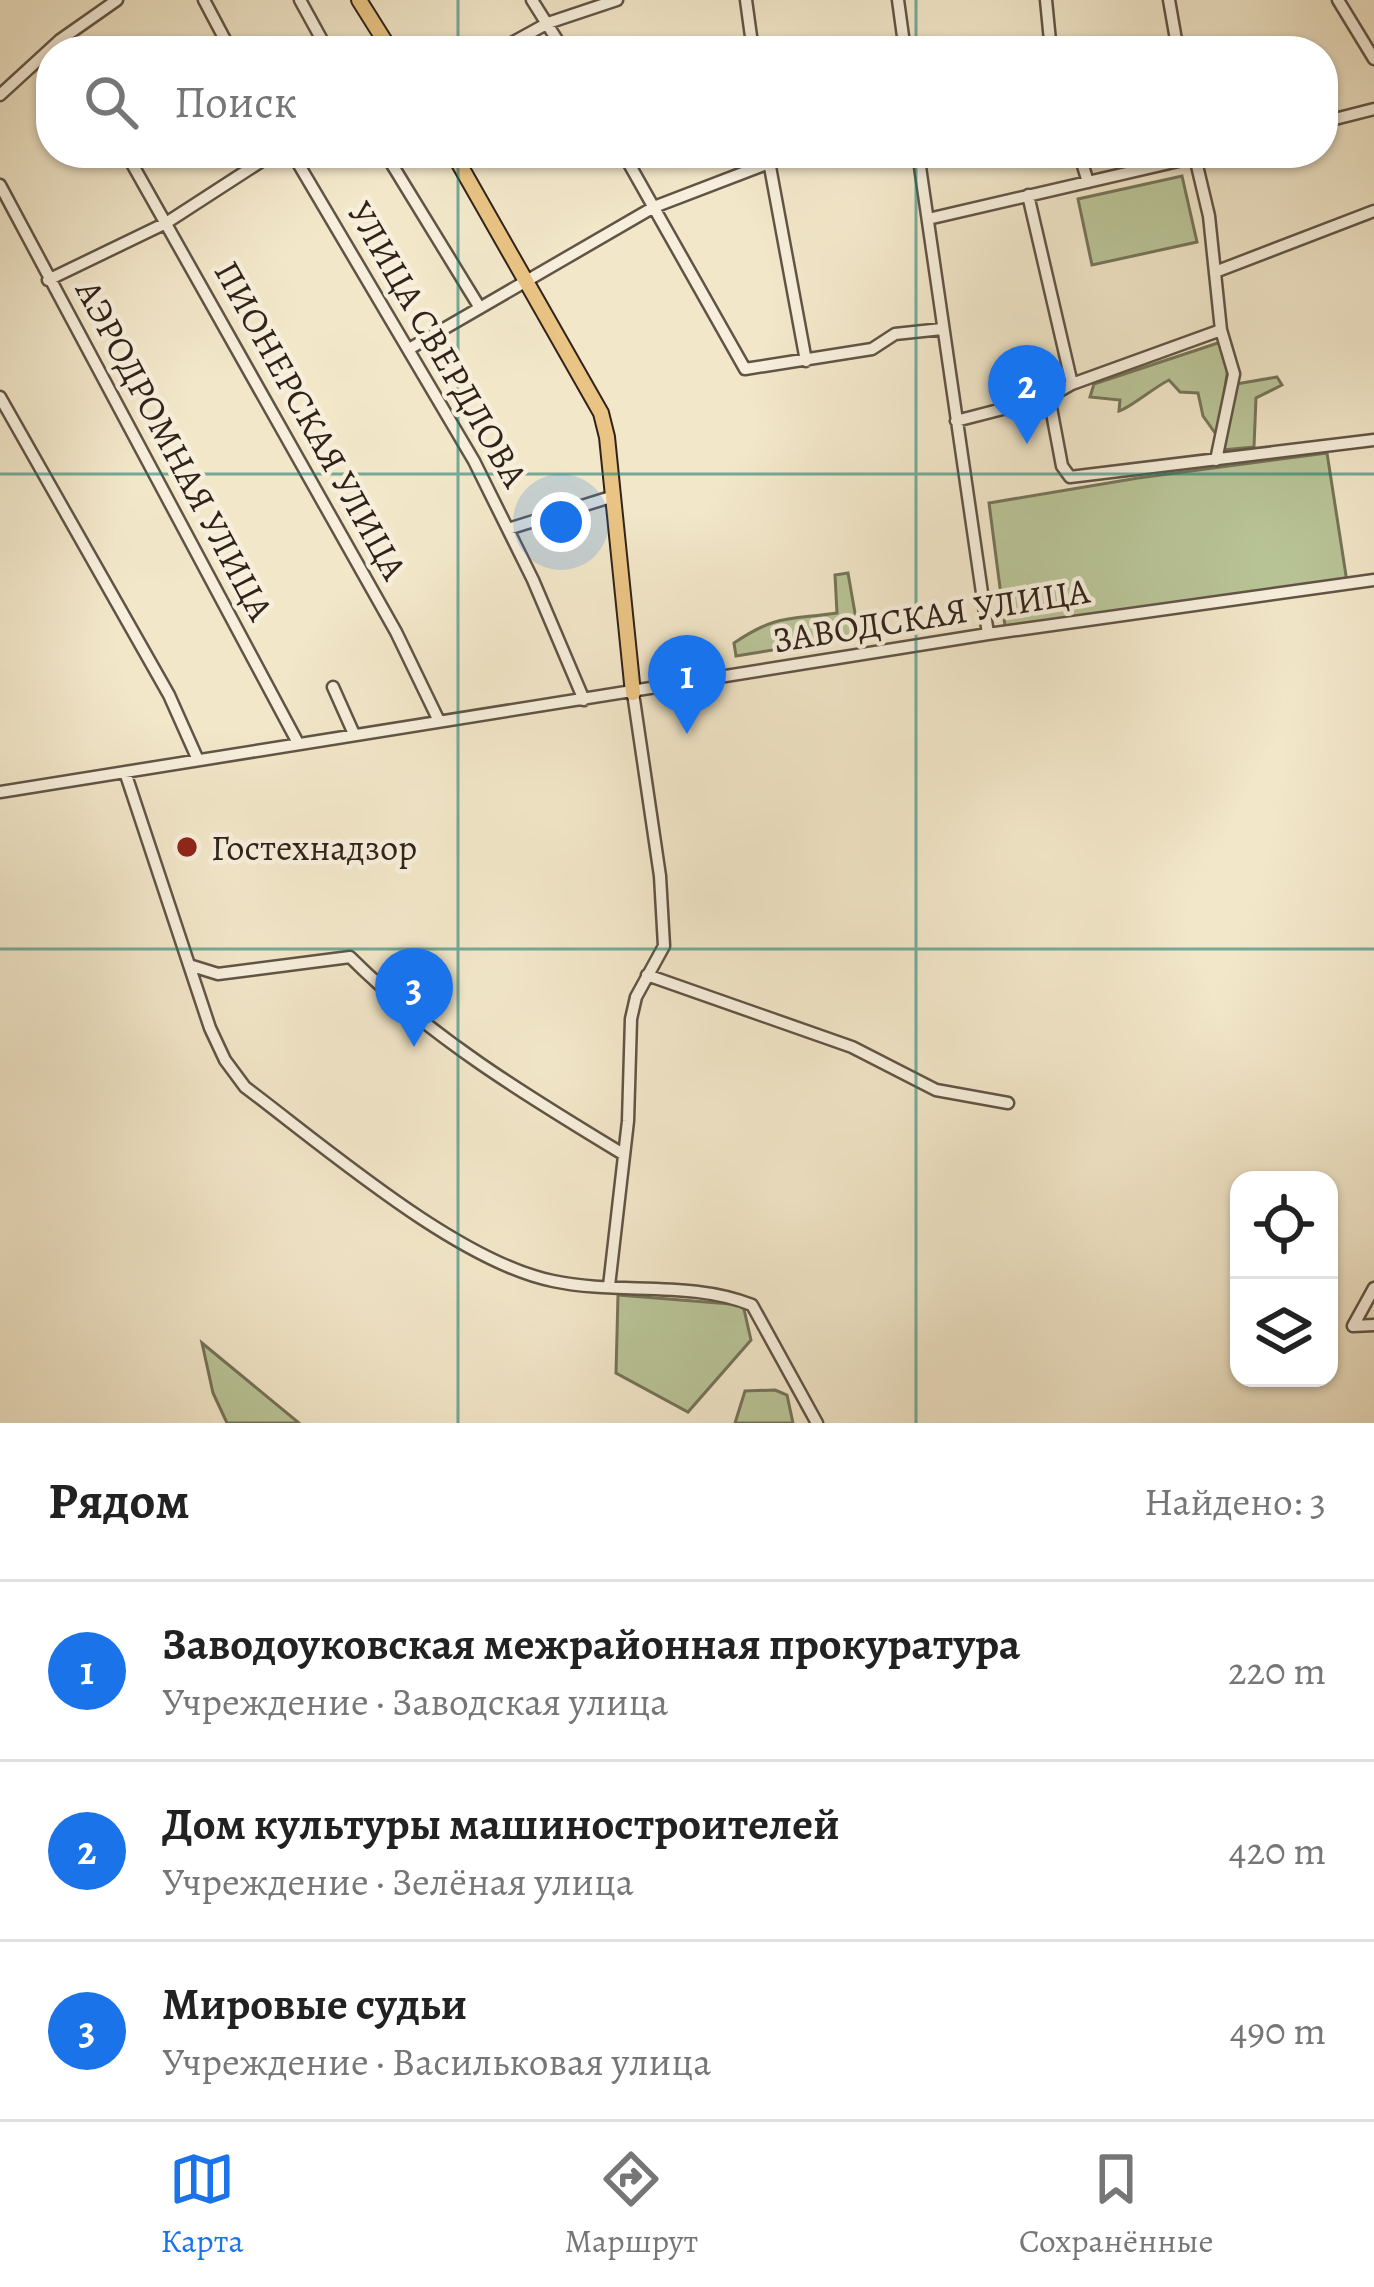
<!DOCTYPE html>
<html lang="ru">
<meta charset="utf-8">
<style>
:root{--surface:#fff;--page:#f6f6f6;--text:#222;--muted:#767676;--line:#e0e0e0;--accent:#1a73e8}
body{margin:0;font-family:Alegreya,serif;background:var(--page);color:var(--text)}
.controls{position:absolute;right:36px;bottom:36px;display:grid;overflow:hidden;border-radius:24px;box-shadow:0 3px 9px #0004}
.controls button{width:108px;height:108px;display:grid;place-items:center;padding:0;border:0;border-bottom:3px solid var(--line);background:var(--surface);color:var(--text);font:60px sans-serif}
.you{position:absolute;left:561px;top:522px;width:42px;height:42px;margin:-30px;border:9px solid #fff;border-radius:50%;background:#1a73e8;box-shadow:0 0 0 18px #1a73e833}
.badge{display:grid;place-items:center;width:78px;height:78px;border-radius:50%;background:var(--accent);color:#fff;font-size:39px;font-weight:700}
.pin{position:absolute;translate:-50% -99px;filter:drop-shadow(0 3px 6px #0008)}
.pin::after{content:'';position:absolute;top:63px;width:42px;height:36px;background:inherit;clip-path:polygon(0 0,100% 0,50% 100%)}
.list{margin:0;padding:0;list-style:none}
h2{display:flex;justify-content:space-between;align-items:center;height:156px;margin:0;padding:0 48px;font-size:51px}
h2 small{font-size:39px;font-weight:400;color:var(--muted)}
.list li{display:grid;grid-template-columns:78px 1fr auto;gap:36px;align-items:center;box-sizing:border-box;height:180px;padding:0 48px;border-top:3px solid var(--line)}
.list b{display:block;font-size:45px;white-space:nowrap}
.list p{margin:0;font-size:39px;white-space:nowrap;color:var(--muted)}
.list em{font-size:39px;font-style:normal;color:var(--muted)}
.icon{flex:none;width:66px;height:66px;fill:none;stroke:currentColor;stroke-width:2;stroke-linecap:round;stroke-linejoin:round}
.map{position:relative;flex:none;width:1374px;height:1423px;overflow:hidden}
.search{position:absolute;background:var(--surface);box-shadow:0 3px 9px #0004;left:36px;right:36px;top:36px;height:132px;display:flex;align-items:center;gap:30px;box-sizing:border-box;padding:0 42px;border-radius:48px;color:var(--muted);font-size:45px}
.sheet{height:696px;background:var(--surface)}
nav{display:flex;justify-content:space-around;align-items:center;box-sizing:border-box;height:168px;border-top:3px solid var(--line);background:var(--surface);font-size:33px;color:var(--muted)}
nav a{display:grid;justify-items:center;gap:6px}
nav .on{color:var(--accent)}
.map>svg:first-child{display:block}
.green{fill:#b9c598;stroke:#757459;stroke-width:3}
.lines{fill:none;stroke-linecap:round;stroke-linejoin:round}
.minor-casing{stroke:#615446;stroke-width:15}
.major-casing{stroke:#31231a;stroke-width:18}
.minor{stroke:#f7efdc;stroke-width:10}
.major{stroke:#e9c484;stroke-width:14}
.grid{fill:none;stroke:#0f766e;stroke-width:3;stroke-opacity:0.55}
.poi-dot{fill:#8f2418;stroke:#f7efdc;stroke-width:4.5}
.labels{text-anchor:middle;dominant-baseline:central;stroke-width:9;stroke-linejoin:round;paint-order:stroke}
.street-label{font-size:36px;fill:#31231a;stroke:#f7efdc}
.poi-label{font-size:36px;fill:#31231a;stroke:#f7efdc;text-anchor:start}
</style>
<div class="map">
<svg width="1374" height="1423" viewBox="0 0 1374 1423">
<rect width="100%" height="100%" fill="#f2e7c9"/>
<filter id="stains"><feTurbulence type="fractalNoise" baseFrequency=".00167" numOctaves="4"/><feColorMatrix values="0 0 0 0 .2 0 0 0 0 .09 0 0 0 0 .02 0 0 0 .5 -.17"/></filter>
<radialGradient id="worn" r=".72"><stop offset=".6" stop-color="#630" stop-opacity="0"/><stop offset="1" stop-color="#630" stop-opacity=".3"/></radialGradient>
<path class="green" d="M 1182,176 L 1197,242 L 1092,265 L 1078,199 Z
M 1221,342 L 1228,367 L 1218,437 L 1203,416 L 1198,393 L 1180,392 L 1169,380 C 1153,388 1130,408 1119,411 L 1120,400 L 1090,397 L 1094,384 Z
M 1277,377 L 1282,385 L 1256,398 L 1254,447 L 1222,450 L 1236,384 Z
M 1327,453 L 1347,582 L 1005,626 L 989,503 L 1138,478 Z
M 848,573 L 859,636 L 736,656 L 734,643 C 777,614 789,620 837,613 L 835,575 Z
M 618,1295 L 743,1305 L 751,1340 L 688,1412 L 616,1373 Z
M 202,1343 L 299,1423 L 227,1423 L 213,1393 Z
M 775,1390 L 787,1395 L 793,1423 L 735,1423 L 745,1391 Z"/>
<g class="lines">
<defs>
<path id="minor" d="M 204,0 L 231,51
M 300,0 L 328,51
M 532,0 L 564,51
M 746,0 L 753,51
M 898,0 L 905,51
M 1046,0 L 1051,51
M 1169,0 L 1178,51
M 1338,0 L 1374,59
M 497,51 L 548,23 L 617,0
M 0,95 L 60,40 L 117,0
M 1323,122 L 1374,109
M 126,153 L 396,632 L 439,721
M 292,153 L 474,461 L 533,580 L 584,700
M 385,153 L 480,308
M 623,153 L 745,369 L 872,349 L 895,334 L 942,329
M 918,153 L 988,634
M 1079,153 L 1088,182
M 1194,153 L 1209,216 L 1221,330 L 1234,374 L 1216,460
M 768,156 L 806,361
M 0,185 L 298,743
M 1028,195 L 1072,384
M 928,219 L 1213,153
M 1215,272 L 1374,211
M 48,280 L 166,223 L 274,153
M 409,349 L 654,207 L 795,153
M 0,397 L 169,695 L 198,760
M 1049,397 L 1062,466 L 1070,477 L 1374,440
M 956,421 L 1049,397 L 1072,384 L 1221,330
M 508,529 L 614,496
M 333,687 L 354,734
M 125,772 L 210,1028 L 225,1060 L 245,1087 C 325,1147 458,1262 553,1281 C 618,1295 690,1280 752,1305 L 817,1423
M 0,792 L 988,634 L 1374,580
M 189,965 L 218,974 L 350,957 C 430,1037 527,1096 623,1154
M 647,975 L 852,1047 L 936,1090 L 1008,1103
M 609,1286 L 628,1121 L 631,1019 L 636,997 L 664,946 L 660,876 L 633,693
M 1353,1326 L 1374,1288
M 1353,1326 L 1374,1325"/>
<path id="major" d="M 359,0 L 391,51
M 453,153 L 601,413 L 607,437 L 633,693"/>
</defs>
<use href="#minor" class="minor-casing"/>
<use href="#major" class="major-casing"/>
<use href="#minor" class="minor"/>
<use href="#major" class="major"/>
</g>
<path class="grid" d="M 458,0 L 458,51M 916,0 L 916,51M 458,153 L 458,1423M 916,153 L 916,1423M 0,474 L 1374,474M 0,949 L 1374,949"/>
<circle class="poi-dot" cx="187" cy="847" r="12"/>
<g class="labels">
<g class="street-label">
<text transform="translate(438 344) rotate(60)">УЛИЦА СВЕРДЛОВА</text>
<text transform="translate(311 420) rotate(61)">ПИОНЕРСКАЯ УЛИЦА</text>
<text transform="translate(175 450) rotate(62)">АЭРОДРОМНАЯ УЛИЦА</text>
<text transform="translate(931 615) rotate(-9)">ЗАВОДСКАЯ УЛИЦА</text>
</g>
<g class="poi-label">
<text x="211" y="847">Гостехнадзор</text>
</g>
</g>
<rect width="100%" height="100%" filter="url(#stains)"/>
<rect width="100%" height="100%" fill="url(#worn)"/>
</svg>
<div class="controls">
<button><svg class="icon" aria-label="locate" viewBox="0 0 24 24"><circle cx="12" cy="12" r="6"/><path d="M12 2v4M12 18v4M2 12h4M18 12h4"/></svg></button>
<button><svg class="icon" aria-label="layers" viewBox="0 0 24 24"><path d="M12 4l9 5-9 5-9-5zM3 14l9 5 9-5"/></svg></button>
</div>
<div class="you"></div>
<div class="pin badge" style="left:687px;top:734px">1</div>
<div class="pin badge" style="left:1027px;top:444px">2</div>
<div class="pin badge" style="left:414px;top:1047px">3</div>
<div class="search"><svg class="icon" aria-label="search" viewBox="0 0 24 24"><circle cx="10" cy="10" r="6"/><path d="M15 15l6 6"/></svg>Поиск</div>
</div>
<section class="sheet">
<h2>Рядом<small>Найдено: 3</small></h2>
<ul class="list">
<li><span class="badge">1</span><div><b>Заводоуковская межрайонная прокуратура</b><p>Учреждение · Заводская улица</p></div><em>220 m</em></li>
<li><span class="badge">2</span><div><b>Дом культуры машиностроителей</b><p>Учреждение · Зелёная улица</p></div><em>420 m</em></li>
<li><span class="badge">3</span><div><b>Мировые судьи</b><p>Учреждение · Васильковая улица</p></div><em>490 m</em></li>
</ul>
</section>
<nav>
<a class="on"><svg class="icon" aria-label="map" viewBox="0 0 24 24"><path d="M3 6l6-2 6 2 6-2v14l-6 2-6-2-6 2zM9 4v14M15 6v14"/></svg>Карта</a>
<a><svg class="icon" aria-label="directions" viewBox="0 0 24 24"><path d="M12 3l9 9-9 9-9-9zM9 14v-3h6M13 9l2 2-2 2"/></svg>Маршрут</a>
<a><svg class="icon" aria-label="saved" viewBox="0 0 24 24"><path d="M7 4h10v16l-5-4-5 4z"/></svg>Сохранённые</a>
</nav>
